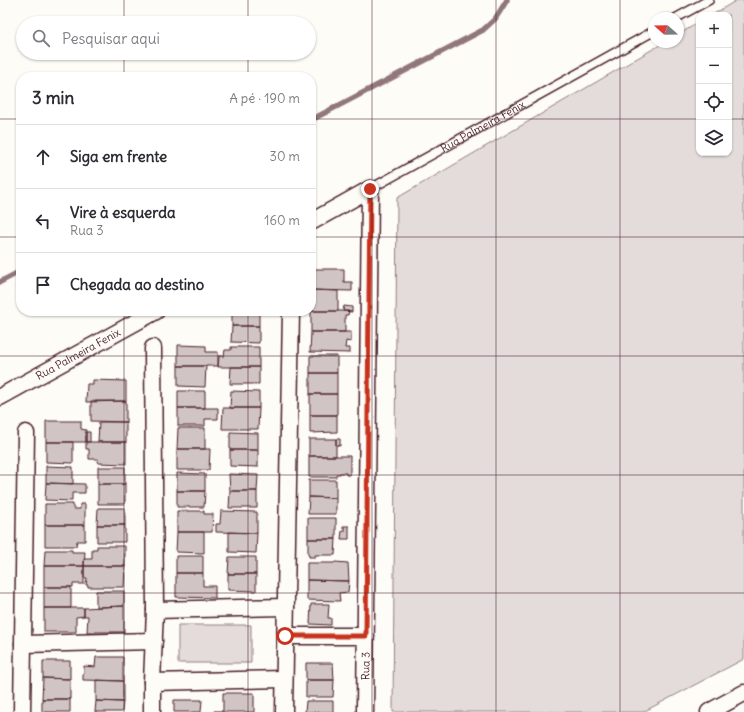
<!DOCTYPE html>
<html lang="pt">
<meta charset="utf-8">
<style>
:root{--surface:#fff;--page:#f2f2f3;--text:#2b2b33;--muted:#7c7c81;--line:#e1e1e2}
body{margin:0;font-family:Delius,sans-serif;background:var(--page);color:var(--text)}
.controls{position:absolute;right:12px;top:12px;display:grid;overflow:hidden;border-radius:8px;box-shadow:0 1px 3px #0004}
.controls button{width:36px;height:36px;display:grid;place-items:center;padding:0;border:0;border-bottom:1px solid var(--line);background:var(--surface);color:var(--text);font:20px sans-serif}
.compass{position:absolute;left:648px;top:12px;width:36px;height:36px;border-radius:50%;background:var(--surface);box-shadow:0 1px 3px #0004;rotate:290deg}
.stop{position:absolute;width:12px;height:12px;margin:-9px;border:3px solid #c8321e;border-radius:50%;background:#fff}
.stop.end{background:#c8321e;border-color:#fff;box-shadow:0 1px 4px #0008}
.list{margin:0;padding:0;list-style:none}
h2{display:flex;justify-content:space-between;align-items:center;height:52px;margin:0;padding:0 16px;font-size:17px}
h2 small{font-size:13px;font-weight:400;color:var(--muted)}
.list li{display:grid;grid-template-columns:26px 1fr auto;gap:12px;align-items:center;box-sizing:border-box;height:64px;padding:0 16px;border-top:1px solid var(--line)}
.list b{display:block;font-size:15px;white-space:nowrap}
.list p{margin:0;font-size:13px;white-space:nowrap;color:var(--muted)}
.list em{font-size:13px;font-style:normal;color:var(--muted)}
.icon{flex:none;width:22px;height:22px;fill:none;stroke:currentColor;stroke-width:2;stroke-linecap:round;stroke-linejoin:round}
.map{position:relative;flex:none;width:744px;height:712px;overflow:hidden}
.search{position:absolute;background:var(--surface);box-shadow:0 1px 3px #0004;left:16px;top:16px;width:300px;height:44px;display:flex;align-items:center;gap:10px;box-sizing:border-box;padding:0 14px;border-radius:22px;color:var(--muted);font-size:15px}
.panel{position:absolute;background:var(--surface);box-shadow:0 1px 3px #0004;left:16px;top:72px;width:300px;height:244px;border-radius:16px}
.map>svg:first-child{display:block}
.green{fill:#e3dcda;stroke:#967e82}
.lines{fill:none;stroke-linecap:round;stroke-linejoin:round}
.stream{stroke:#91777b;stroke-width:5.5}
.building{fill:#d0c5c4;stroke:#4a1f2b}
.service-casing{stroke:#4a1f2b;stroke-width:11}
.minor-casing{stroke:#4a1f2b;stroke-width:19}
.service{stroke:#fdfcf7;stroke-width:8}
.minor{stroke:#fdfcf7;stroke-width:16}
.route{stroke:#c8321e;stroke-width:5}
.grid{fill:none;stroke:#4a1f2b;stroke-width:1;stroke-opacity:0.55}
.labels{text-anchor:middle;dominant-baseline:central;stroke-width:4;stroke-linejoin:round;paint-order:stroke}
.street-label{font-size:11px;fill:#4a1f2b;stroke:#fdfcf7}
</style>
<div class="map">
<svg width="744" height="712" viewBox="0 0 744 712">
<rect width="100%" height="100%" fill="#fdfcf7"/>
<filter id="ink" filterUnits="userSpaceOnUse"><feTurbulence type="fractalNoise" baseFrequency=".025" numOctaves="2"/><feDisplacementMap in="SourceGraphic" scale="8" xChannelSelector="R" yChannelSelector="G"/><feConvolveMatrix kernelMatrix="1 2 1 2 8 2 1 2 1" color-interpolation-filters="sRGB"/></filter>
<g filter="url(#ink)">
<path class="green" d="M 737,0 L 744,0 L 744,659 L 643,712 L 393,712 L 397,198 L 665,42 L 678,42 L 678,35 L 699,22 L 699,153 L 729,153 L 729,15 L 712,15 Z
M 178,625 L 251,625 L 251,663 L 178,663 Z"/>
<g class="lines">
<path class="stream" d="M 311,120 L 483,30 L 495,19 L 507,0
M 0,282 L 21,271"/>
</g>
<path class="building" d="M 311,269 L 344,269 L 344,282 L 352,282 L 352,291 L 311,290 Z
M 311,290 L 338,291 L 338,311 L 311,311 Z
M 344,306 L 352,307 L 352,312 L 343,311 Z
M 232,311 L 259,311 L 259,326 L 232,326 Z
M 311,311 L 349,311 L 348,315 L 345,315 L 345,332 L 311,332 Z
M 232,326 L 259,326 L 259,343 L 231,342 Z
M 311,332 L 351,332 L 351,342 L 346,341 L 345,348 L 350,348 L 350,353 L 310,352 Z
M 178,345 L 206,346 L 206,352 L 218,352 L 218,366 L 178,366 Z
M 231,347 L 259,347 L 259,367 L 218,367 L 219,356 L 224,356 L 225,350 L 231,350 Z
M 310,356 L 337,356 L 337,373 L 310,373 Z
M 178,366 L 206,366 L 205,387 L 178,386 Z
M 231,367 L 259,367 L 259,384 L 230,384 Z
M 310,373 L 337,373 L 337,394 L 310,394 Z
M 93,380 L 126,381 L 126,401 L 86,402 L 87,384 L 93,384 Z
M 178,391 L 205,391 L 205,408 L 178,408 Z
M 231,391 L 259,392 L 259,408 L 230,408 Z
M 310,394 L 337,394 L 337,415 L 310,415 Z
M 91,401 L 126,401 L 126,422 L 91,421 Z
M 178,408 L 218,408 L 218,419 L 205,419 L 205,426 L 178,426 Z
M 223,408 L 259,408 L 258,429 L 222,429 Z
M 310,415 L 337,415 L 337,432 L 310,433 Z
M 46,421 L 81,421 L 81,429 L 86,430 L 86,442 L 46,442 Z
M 99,422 L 126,422 L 126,442 L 98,442 Z
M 178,428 L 205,428 L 205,449 L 177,449 Z
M 86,432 L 90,432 L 90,442 L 86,442 Z
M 230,432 L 258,433 L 258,450 L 230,450 Z
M 309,439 L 336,439 L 336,456 L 309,456 Z
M 336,439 L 340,439 L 340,446 L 336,445 Z
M 46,442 L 73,442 L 73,463 L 46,462 Z
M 86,442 L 126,442 L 126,464 L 98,463 L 98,459 L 89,459 L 89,449 L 86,449 Z
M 177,449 L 210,449 L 209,470 L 177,470 Z
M 230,450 L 258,450 L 258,467 L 230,466 Z
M 309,456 L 350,456 L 350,475 L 346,475 L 346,473 L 340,473 L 340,474 L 336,474 L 336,477 L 309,477 Z
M 46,466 L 73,467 L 73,484 L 46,483 Z
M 98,467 L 125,467 L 125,484 L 98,484 Z
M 177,473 L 205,474 L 205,491 L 177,491 Z
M 229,474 L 258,475 L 257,491 L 230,491 Z
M 309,480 L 336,480 L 336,498 L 309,497 Z
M 46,483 L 85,484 L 85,493 L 72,493 L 72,501 L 45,500 Z
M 98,484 L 125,484 L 125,504 L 98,504 Z
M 177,491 L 205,491 L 204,507 L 177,507 Z
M 230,491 L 257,491 L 257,508 L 229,508 Z
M 309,497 L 336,498 L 336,514 L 308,514 Z
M 45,504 L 73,504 L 73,509 L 80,509 L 80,504 L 85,504 L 85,525 L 45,525 Z
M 98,508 L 125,508 L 125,525 L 97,525 Z
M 177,511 L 204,511 L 204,514 L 213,514 L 212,532 L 177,532 Z
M 221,511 L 257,512 L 257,533 L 216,532 L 216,524 L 220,524 Z
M 308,518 L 336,518 L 336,539 L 308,539 Z
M 45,525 L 85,525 L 85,541 L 77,541 L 76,546 L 45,546 Z
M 97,525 L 125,525 L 125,542 L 97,542 Z
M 343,526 L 349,526 L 349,539 L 341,539 L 342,531 L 345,531 L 345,528 L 343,528 Z
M 177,532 L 204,532 L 204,553 L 176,552 Z
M 229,532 L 257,533 L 256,553 L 229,552 Z
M 308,539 L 336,539 L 335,555 L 315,555 L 315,557 L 309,557 L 309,555 L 308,555 Z
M 97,546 L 125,546 L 125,566 L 84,566 L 84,559 L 92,559 L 92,549 L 97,549 Z
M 45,550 L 72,550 L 72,552 L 85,552 L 84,566 L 44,566 Z
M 176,556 L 203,556 L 203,573 L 176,573 Z
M 229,557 L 256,557 L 256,574 L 228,574 Z
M 335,562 L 348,563 L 349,581 L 307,580 L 307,563 L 334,563 Z
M 44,566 L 84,566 L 84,584 L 73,584 L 73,587 L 44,587 Z
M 84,566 L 125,566 L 124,587 L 88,587 L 88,585 L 86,585 L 87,578 L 84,578 Z
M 176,573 L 203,573 L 203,586 L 215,586 L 215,598 L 176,597 Z
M 228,574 L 256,574 L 256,591 L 228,590 Z
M 307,580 L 349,581 L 348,592 L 339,593 L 340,601 L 307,600 Z
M 44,587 L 71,587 L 71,608 L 44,608 Z
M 96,591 L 124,591 L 124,606 L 96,607 Z
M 311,604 L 329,604 L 328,618 L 331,618 L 331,625 L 310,624 Z
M 124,606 L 124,632 L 87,632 L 88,616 L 84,616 L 84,608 Z
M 44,608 L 84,608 L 84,616 L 76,617 L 76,632 L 44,632 Z
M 96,657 L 123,657 L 123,681 L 83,680 L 83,674 L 84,674 L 84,666 L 95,667 Z
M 43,661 L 70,661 L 70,679 L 43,678 Z
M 306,663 L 333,663 L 334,680 L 306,680 Z
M 43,678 L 70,679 L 70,699 L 42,699 Z
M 96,680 L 123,681 L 123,702 L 96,701 Z
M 306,680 L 334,680 L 333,697 L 306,697 Z
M 223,693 L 254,693 L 254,712 L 214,712 L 214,711 L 223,711 Z
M 42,699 L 70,699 L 70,712 L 42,712 Z
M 174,700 L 202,700 L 201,712 L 174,712 Z
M 96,701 L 123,702 L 122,712 L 95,712 Z
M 306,701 L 333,701 L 333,712 L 305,712 Z"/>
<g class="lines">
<defs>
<g id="service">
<path d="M 676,18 L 709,0"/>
<path id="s1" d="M 370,189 L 654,31"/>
</g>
<g id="minor">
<path d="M 311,222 L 370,189"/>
<path id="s2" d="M 0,397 L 156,311"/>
<path d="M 155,610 L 286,607"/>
<path d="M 285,636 L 366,636"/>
<path d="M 23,644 L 154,641"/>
<path d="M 152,682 L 284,679"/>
<path d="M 22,712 L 26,433"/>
<path d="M 152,712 L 152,682 L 155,610 L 153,348"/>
<path d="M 284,712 L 291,311"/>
<path id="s3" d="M 365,712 L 370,189"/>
<path d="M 709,712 L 744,693"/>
</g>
</defs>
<use href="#service" class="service-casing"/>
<use href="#minor" class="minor-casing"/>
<use href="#service" class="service"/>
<use href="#minor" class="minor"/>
</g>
</g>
<g class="lines" filter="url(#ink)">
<path class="route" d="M 285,636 L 366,636 L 370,189"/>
</g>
<path class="grid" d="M 124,0 L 124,23M 248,0 L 248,23M 372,0 L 372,712M 496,0 L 496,712M 620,0 L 620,712M 124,53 L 124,77M 248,53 L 248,77M 0,119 L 21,119M 311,119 L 699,119M 729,119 L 744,119M 0,237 L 21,237M 311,237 L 744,237M 124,311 L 124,712M 248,311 L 248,712M 0,356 L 744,356M 0,475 L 744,475M 0,593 L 744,593"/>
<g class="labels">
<g class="street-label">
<text stroke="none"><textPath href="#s1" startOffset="129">Rua Palmeira Fenix</textPath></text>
<text stroke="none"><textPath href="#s2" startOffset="89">Rua Palmeira Fenix</textPath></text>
<text stroke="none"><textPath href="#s3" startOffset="46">Rua 3</textPath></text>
</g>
</g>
</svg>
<div class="controls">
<button>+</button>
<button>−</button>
<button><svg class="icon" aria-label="locate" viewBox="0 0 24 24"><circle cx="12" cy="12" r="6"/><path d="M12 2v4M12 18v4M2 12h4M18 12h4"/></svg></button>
<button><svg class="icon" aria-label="layers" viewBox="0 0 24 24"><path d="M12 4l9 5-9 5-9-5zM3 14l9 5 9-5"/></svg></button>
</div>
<svg class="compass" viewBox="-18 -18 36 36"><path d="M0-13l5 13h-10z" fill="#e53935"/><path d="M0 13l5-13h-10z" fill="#7c7c81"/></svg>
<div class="stop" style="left:285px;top:636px"></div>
<div class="stop end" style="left:370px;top:189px"></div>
<div class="search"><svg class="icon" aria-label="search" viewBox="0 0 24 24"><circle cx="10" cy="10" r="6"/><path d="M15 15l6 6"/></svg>Pesquisar aqui</div>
<section class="panel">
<h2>3 min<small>A pé · 190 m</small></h2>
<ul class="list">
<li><svg class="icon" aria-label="ahead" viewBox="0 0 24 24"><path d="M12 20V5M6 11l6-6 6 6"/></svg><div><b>Siga em frente</b></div><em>30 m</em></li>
<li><svg class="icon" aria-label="left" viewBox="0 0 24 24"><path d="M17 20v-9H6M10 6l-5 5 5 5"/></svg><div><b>Vire à esquerda</b><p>Rua 3</p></div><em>160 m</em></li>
<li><svg class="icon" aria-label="arrive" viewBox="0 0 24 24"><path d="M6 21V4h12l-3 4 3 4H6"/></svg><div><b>Chegada ao destino</b></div></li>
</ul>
</section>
</div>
